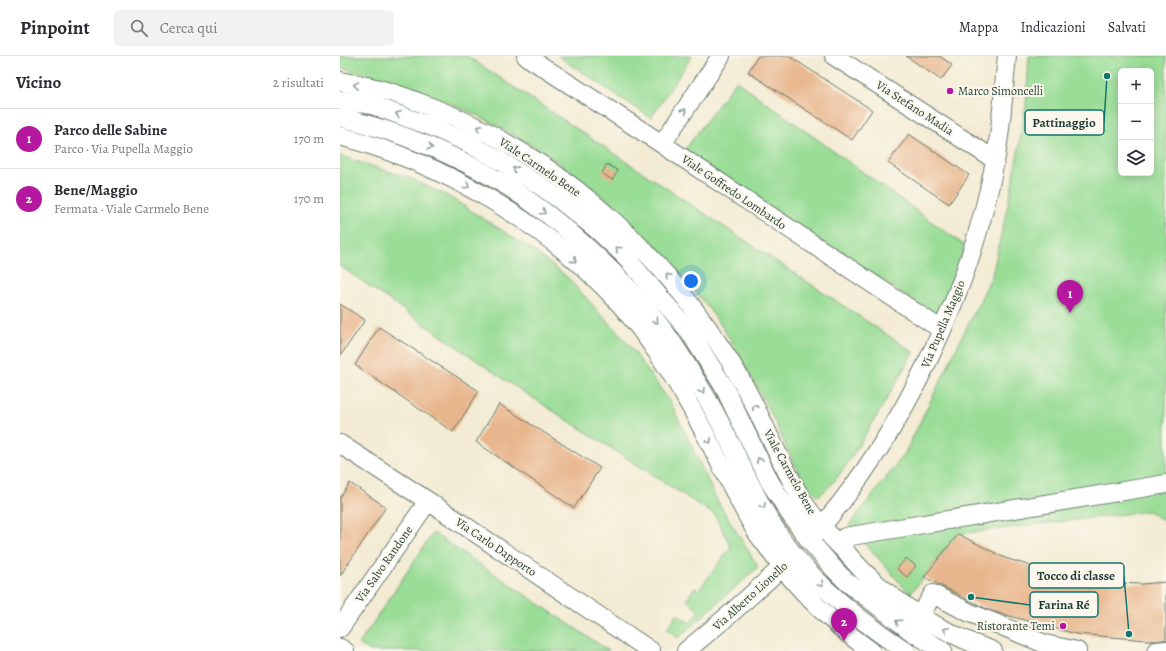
<!DOCTYPE html>
<html lang="it">
<meta charset="utf-8">
<style>
:root{--surface:#fff;--page:#f2f2f3;--text:#2b2b33;--muted:#7c7c81;--line:#e1e1e2;--accent:#b5179e}
body{margin:0;font-family:Alegreya,serif;background:var(--page);color:var(--text)}
.controls{position:absolute;right:12px;top:12px;display:grid;overflow:hidden;border-radius:6px;box-shadow:0 2px 10px #0003}
.controls button{width:36px;height:36px;display:grid;place-items:center;padding:0;border:0;border-bottom:1px solid var(--line);background:var(--surface);color:var(--text);font:20px sans-serif}
.you{position:absolute;left:351px;top:225px;width:14px;height:14px;margin:-10px;border:3px solid #fff;border-radius:50%;background:#1a73e8;box-shadow:0 0 0 6px #1a73e833}
.badge{display:grid;place-items:center;width:26px;height:26px;border-radius:50%;background:var(--accent);color:#fff;font-size:13px;font-weight:700}
.pin{position:absolute;translate:-50% -33px;filter:drop-shadow(0 1px 2px #0008)}
.pin::after{content:'';position:absolute;top:21px;width:14px;height:12px;background:inherit;clip-path:polygon(0 0,100% 0,50% 100%)}
.list{margin:0;padding:0;list-style:none}
h2{display:flex;justify-content:space-between;align-items:center;height:52px;margin:0;padding:0 16px;font-size:17px}
h2 small{font-size:13px;font-weight:400;color:var(--muted)}
.list li{display:grid;grid-template-columns:26px 1fr auto;gap:12px;align-items:center;box-sizing:border-box;height:60px;padding:0 16px;border-top:1px solid var(--line)}
.list b{display:block;font-size:15px;white-space:nowrap}
.list p{margin:0;font-size:13px;white-space:nowrap;color:var(--muted)}
.list em{font-size:13px;font-style:normal;color:var(--muted)}
.icon{flex:none;width:22px;height:22px;fill:none;stroke:currentColor;stroke-width:2;stroke-linecap:round;stroke-linejoin:round}
.map{position:relative;flex:none;width:826px;height:595px;overflow:hidden}
header{display:flex;align-items:center;gap:24px;box-sizing:border-box;height:56px;padding:0 20px;background:var(--surface);border-bottom:1px solid var(--line)}
header strong{font-size:19px}
nav{display:flex;gap:22px;margin-inline-start:auto;font-size:14px}
.search{width:280px;height:36px;background:var(--page);display:flex;align-items:center;gap:10px;box-sizing:border-box;padding:0 14px;border-radius:6px;color:var(--muted);font-size:15px}
main{display:flex}
aside{flex:1;background:var(--surface)}
.map>svg:first-child{display:block}
.green{fill:#99dd96;stroke:#5c8d65;fill-rule:evenodd}
.building{fill:#e8b68c}
.lines{fill:none;stroke-linecap:round;stroke-linejoin:round}
.minor-casing{stroke:#697a6c;stroke-width:20}
.minor{stroke:#fff;stroke-width:18}
.oneway{stroke:#8f9e9a}
.poi-dot{fill:#b5179e;stroke:#fbf7ec;stroke-width:1.5}
.labels{text-anchor:middle;dominant-baseline:central;stroke-width:4;stroke-linejoin:round;paint-order:stroke}
.poi-label{font-size:12px;fill:#1f3d34;stroke:#fbf7ec;text-anchor:start}
.street-label{font-size:12px;fill:#1f3d34;stroke:#fbf7ec}
.leader{fill:none;stroke:#0f766e;stroke-width:1.5}
.callout-dot{fill:#0f766e;stroke:#fbf7ec;stroke-width:1.5}
.callout{fill:#fbf7ec;stroke:#0f766e;stroke-width:1.5}
.callout-label{font-size:13px;text-anchor:middle;font-weight:bold;fill:#1f3d34}
</style>
<header>
<strong>Pinpoint</strong>
<div class="search"><svg class="icon" aria-label="search" viewBox="0 0 24 24"><circle cx="10" cy="10" r="6"/><path d="M15 15l6 6"/></svg>Cerca qui</div>
<nav><a>Mappa</a><a>Indicazioni</a><a>Salvati</a></nav>
</header>
<main>
<aside>
<h2>Vicino<small>2 risultati</small></h2>
<ul class="list">
<li><span class="badge">1</span><div><b>Parco delle Sabine</b><p>Parco · Via Pupella Maggio</p></div><em>170 m</em></li>
<li><span class="badge">2</span><div><b>Bene/Maggio</b><p>Fermata · Viale Carmelo Bene</p></div><em>170 m</em></li>
</ul>
</aside>
<div class="map">
<svg width="826" height="595" viewBox="0 0 826 595">
<rect width="100%" height="100%" fill="#fbf7ec"/>
<filter id="ink" filterUnits="userSpaceOnUse"><feTurbulence type="fractalNoise" baseFrequency=".025" numOctaves="2"/><feDisplacementMap in="SourceGraphic" scale="8" xChannelSelector="R" yChannelSelector="G"/><feConvolveMatrix kernelMatrix="1 2 1 2 8 2 1 2 1" color-interpolation-filters="sRGB"/></filter>
<filter id="wash" filterUnits="userSpaceOnUse"><feTurbulence type="fractalNoise" baseFrequency=".012" numOctaves="4" result="noise"/><feDisplacementMap in="SourceGraphic" scale="16" xChannelSelector="R" yChannelSelector="G"/><feGaussianBlur stdDeviation="0.9" result="paint"/><feColorMatrix in="noise" values="0 0 0 0 0 0 0 0 0 0 0 0 0 0 0 0 0 1.4 0 .05"/><feComposite in="paint" operator="in"/></filter>
<g filter="url(#wash)">
<rect width="100%" height="100%" fill="#f3ebd3"/>
<path class="green" d="M 0,0 L 127,0 L 573,296 C 557,326 540,355 522,384 C 509,404 497,427 478,440 C 457,422 447,391 435,366 C 421,338 406,310 390,283 C 371,253 349,227 325,202 C 309,185 294,166 276,151 C 198,84 101,33 0,12 Z
M 218,0 L 352,0 L 311,62 Z
M 689,0 L 826,0 L 826,467 L 809,455 L 618,478 L 570,538 L 509,469 L 564,399 L 652,220 L 672,130 L 686,50 ZM 781,15 L 811,15 L 811,117 L 781,117 Z
M 396,25 L 624,189 L 620,210 L 600,257 L 594,258 L 344,95 Z
M 0,100 L 69,122 L 108,140 L 191,193 L 226,220 L 290,290 L 330,346 L 366,420 L 375,441 L 417,509 L 417,512 L 338,582 L 327,573 L 337,558 L 350,567 L 359,555 L 347,544 L 354,532 L 359,534 L 391,491 L 375,459 L 165,324 L 0,210 Z
M 93,477 L 269,595 L 30,595 L 19,588 Z"/>
<g id="blocks">
<path class="building" d="M 418,0 L 449,0 L 532,54 L 512,84 L 408,16 Z
M 566,0 L 599,0 L 612,9 L 601,24 Z
M 569,78 L 629,119 L 609,148 L 548,107 Z
M 267,108 L 278,115 L 272,124 L 262,117 Z
M 0,248 L 25,264 L 1,299 L 0,298 Z
M 39,271 L 139,335 L 113,376 L 15,309 Z
M 159,348 L 260,412 L 234,452 L 136,386 Z
M 10,427 L 46,451 L 0,520 L 0,442 Z
M 618,478 L 665,502 L 707,515 L 742,522 L 773,527 L 802,528 L 826,526 L 826,583 L 818,585 L 736,578 L 651,555 L 584,521 Z
M 566,502 L 576,510 L 567,521 L 557,513 Z"/>
</g>
</g>
<g filter="url(#ink)">
<use href="#blocks" fill-opacity="0" stroke="#697a6c" stroke-width="1"/>
<g class="lines">
<defs>
<path id="minor" d="M 186,0 L 322,88 L 602,274
M 494,0 L 655,104
M 0,25 C 12,28 24,29 35,32 C 54,36 73,44 91,51 C 214,99 315,188 386,299 C 417,346 435,399 464,447 C 476,465 490,480 505,495 C 511,502 517,509 523,515 C 559,550 605,578 653,595
M 0,44 L 32,49 L 90,70 L 126,86 L 161,105 L 199,129 L 220,144 L 255,172 L 283,198 L 349,275 L 384,331 L 430,426 L 450,458 L 469,484 L 495,514 L 507,526 L 571,575 L 603,595
M 0,61 C 57,75 114,98 164,128 C 222,164 283,220 324,275 C 339,295 352,318 365,339 C 390,381 407,427 432,468 C 464,521 515,562 566,595
M 0,80 C 103,107 208,168 279,247 C 304,275 331,315 349,348 C 373,390 392,435 417,477 C 422,484 428,491 433,499 C 460,536 493,568 531,595
M 322,88 L 381,0
M 0,388 L 88,445 L 311,595
M 474,479 C 563,379 630,236 655,105 C 662,71 663,35 667,0
M 505,481 L 826,428
M 580,560 L 593,538 L 628,556 L 705,588 L 737,595
M 0,572 L 88,445
M 0,592 L 5,595
M 346,595 L 389,559 L 451,503
M 816,595 L 826,594"/>
</defs>
<use href="#minor" class="minor-casing"/>
<use href="#minor" class="minor"/>
</g>
<defs><path id="oneway-chevron" d="M-2-3.5L2.5 0L-2 3.5" fill="none" stroke-width="1.6" stroke-linecap="round" stroke-linejoin="round"/></defs>
<g class="oneway">
<use href="#oneway-chevron" transform="translate(16 29) rotate(-170)"/>
<use href="#oneway-chevron" transform="translate(344 55) rotate(-56)"/>
<use href="#oneway-chevron" transform="translate(58 58) rotate(-160)"/>
<use href="#oneway-chevron" transform="translate(139 72) rotate(-153)"/>
<use href="#oneway-chevron" transform="translate(90 91) rotate(21)"/>
<use href="#oneway-chevron" transform="translate(175 113) rotate(-148)"/>
<use href="#oneway-chevron" transform="translate(127 130) rotate(30)"/>
<use href="#oneway-chevron" transform="translate(203 156) rotate(35)"/>
<use href="#oneway-chevron" transform="translate(278 193) rotate(-137)"/>
<use href="#oneway-chevron" transform="translate(234 204) rotate(41)"/>
<use href="#oneway-chevron" transform="translate(328 220) rotate(-131)"/>
<use href="#oneway-chevron" transform="translate(316 265) rotate(50)"/>
<use href="#oneway-chevron" transform="translate(362 335) rotate(58)"/>
<use href="#oneway-chevron" transform="translate(415 351) rotate(-117)"/>
<use href="#oneway-chevron" transform="translate(369 385) rotate(63)"/>
<use href="#oneway-chevron" transform="translate(419 404) rotate(-116)"/>
<use href="#oneway-chevron" transform="translate(423 450) rotate(62)"/>
<use href="#oneway-chevron" transform="translate(481 528) rotate(43)"/>
<use href="#oneway-chevron" transform="translate(558 566) rotate(-144)"/>
<use href="#oneway-chevron" transform="translate(606 574) rotate(-154)"/>
</g>
</g>
<g class="poi-dot">
<circle cx="610" cy="35" r="4"/>
<circle cx="723" cy="570" r="4"/>
</g>
<g class="labels">
<g class="poi-label">
<text x="618" y="35">Marco Simoncelli</text>
<text x="715" y="570" text-anchor="end">Ristorante Temi</text>
</g>
<g class="street-label">
<text transform="translate(575 52) rotate(33)">Via Stefano Madia</text>
<text transform="translate(200 111) rotate(34)">Viale Carmelo Bene</text>
<text transform="translate(394 136) rotate(34)">Viale Goffredo Lombardo</text>
<text transform="translate(603 268) rotate(-67)">Via Pupella Maggio</text>
<text transform="translate(450 416) rotate(61)">Viale Carmelo Bene</text>
<text transform="translate(156 491) rotate(34)">Via Carlo Dapporto</text>
<text transform="translate(44 508) rotate(-55)">Via Salvo Randone</text>
<text transform="translate(410 540) rotate(-42)">Via Alberto Lionello</text>
</g>
</g>
<path class="leader" d="M767 20L764 66M789 578L784 520M631 541L690 549"/>
<g class="callout-dot">
<circle cx="767" cy="20" r="4"/>
<circle cx="789" cy="578" r="4"/>
<circle cx="631" cy="541" r="4"/>
</g>
<g class="callout">
<rect x="685" y="54" width="79" height="25" rx="4"/>
<rect x="689" y="507" width="95" height="25" rx="4"/>
<rect x="690" y="536" width="68" height="25" rx="4"/>
</g>
<g class="callout-label">
<text x="724" y="71">Pattinaggio</text>
<text x="736" y="524">Tocco di classe</text>
<text x="724" y="553">Farina Ré</text>
</g>
</svg>
<div class="controls">
<button>+</button>
<button>−</button>
<button><svg class="icon" aria-label="layers" viewBox="0 0 24 24"><path d="M12 4l9 5-9 5-9-5zM3 14l9 5 9-5"/></svg></button>
</div>
<div class="you"></div>
<div class="pin badge" style="left:730px;top:257px">1</div>
<div class="pin badge" style="left:504px;top:585px">2</div>
</div>
</main>
